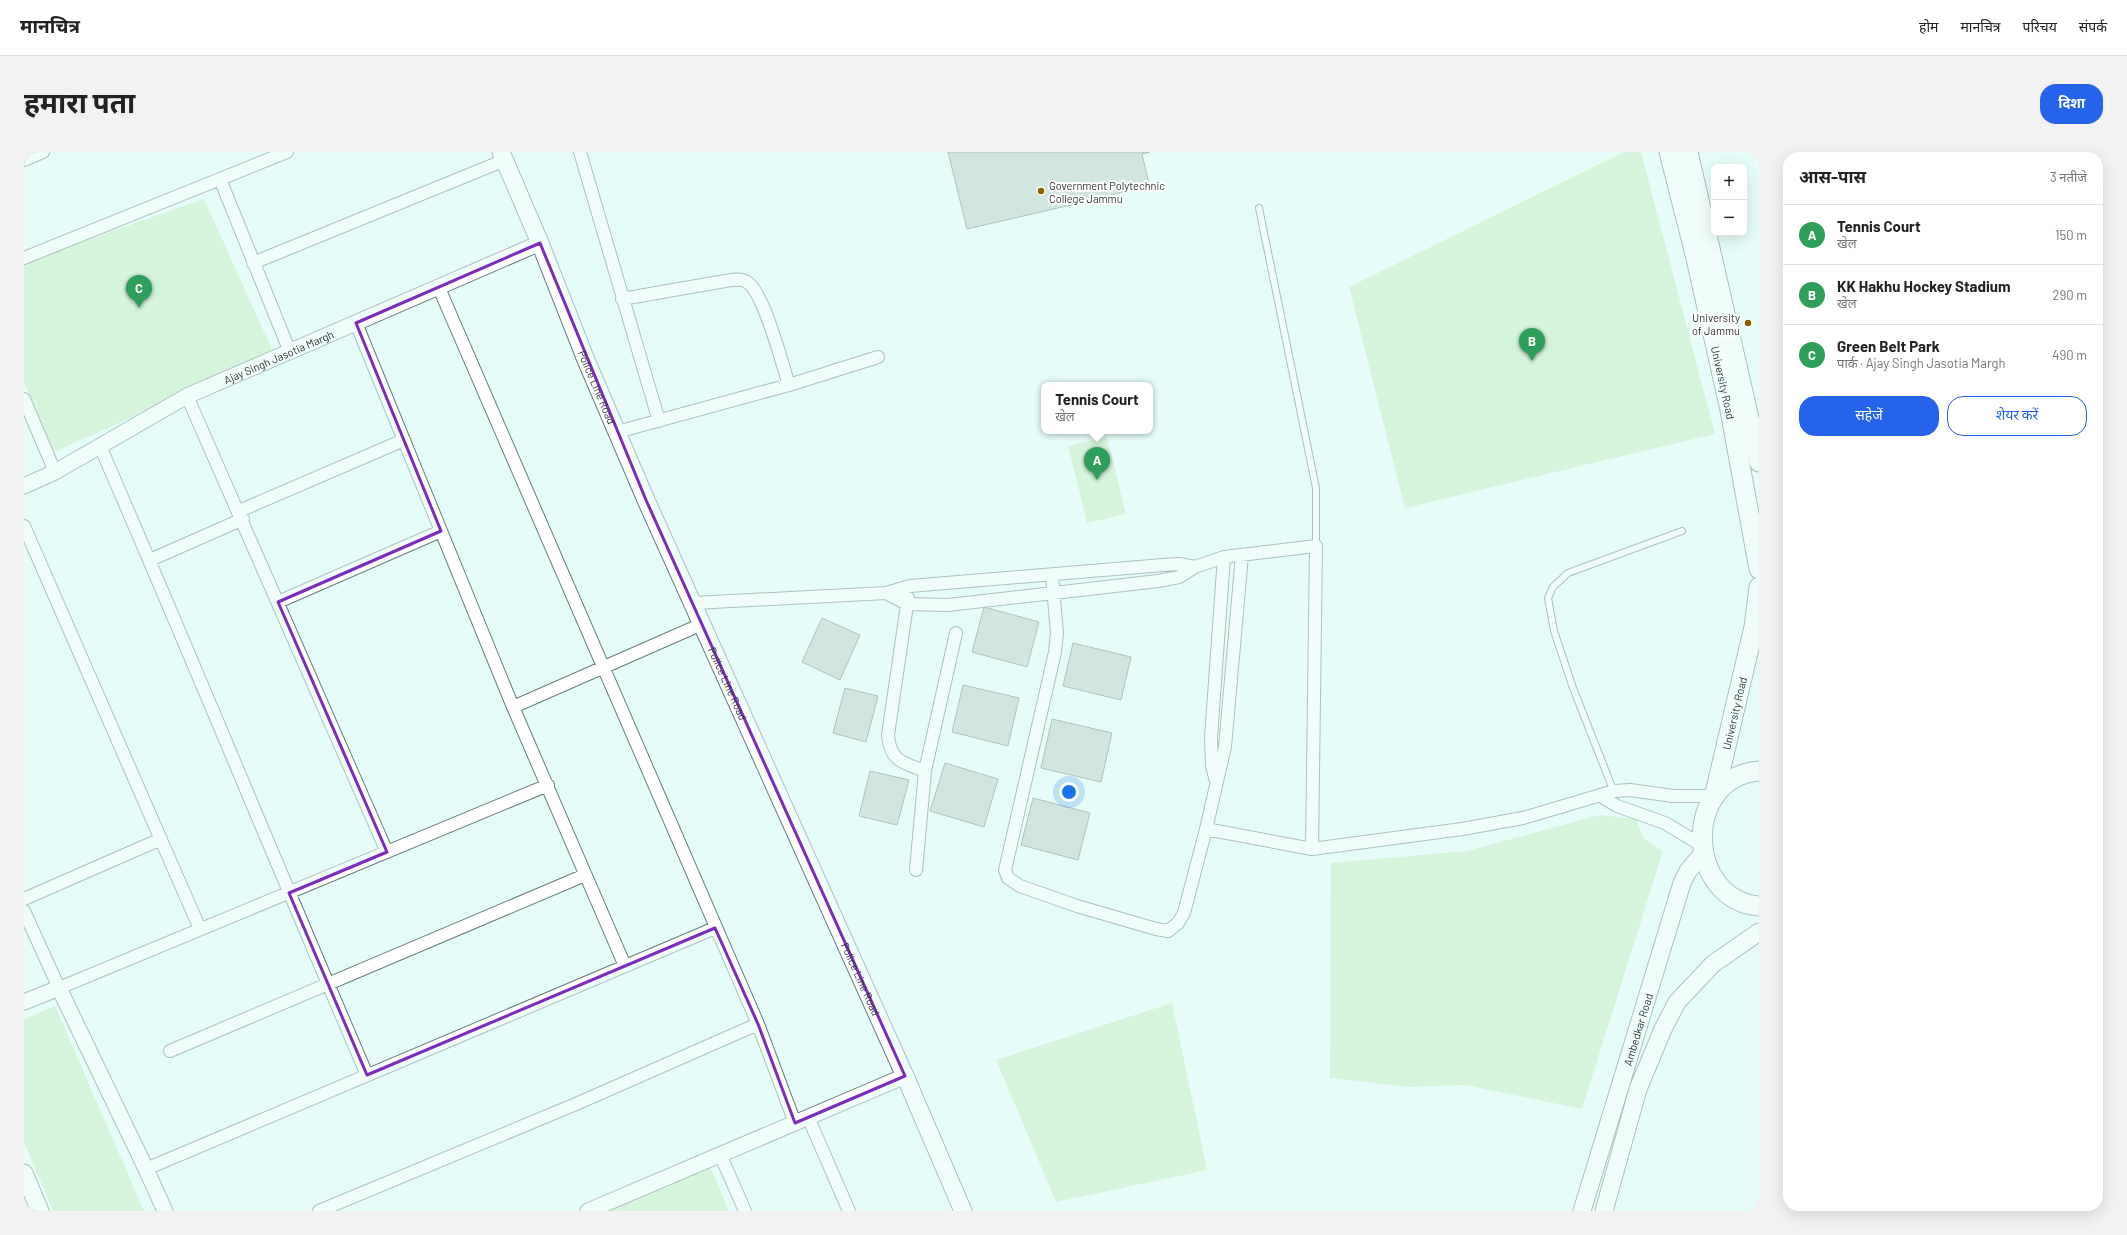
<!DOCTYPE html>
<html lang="hi">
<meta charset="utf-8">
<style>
:root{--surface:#fff;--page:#f2f2f2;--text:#222;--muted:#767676;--line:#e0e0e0;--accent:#2563eb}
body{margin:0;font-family:Barlow,"Noto Sans Devanagari",sans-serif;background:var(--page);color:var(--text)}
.controls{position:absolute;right:12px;top:12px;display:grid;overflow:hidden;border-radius:8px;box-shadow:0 4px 16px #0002}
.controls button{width:36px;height:36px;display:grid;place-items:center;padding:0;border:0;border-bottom:1px solid var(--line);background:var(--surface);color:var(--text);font:20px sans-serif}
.you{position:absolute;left:1045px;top:640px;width:14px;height:14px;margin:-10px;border:3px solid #fff;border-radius:50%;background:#1a73e8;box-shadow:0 0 0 6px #1a73e833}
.badge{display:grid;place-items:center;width:26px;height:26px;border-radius:50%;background:var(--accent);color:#fff;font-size:13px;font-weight:700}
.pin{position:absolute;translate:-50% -33px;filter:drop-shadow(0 1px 2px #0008)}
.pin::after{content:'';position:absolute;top:21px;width:14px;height:12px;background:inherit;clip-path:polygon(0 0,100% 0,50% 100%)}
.popup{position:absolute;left:1017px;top:230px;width:112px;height:52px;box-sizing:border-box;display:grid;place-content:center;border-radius:8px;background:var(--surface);filter:drop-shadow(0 1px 3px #0005);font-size:13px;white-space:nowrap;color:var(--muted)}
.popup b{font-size:15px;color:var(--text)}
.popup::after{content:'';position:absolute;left:50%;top:100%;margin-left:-8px;border:8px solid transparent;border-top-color:var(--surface)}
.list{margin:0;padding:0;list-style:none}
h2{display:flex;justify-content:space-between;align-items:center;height:52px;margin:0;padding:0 16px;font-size:17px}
h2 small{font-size:13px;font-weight:400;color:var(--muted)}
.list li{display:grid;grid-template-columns:26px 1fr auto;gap:12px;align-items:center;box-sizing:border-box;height:60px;padding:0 16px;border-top:1px solid var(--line)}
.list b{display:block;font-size:15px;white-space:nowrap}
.list p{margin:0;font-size:13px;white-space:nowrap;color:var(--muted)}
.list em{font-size:13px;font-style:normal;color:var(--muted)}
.actions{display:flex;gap:8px;padding:12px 16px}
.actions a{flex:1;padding:9px 0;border:1px solid var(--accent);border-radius:16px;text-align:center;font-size:14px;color:var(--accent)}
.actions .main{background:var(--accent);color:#fff}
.map{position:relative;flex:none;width:1735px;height:1059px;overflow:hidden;border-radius:16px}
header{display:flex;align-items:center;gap:24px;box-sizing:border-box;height:56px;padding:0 20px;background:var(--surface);border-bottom:1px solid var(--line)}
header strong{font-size:19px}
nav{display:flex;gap:22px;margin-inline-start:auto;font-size:14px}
.intro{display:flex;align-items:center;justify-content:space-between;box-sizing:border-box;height:96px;padding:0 24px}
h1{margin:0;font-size:28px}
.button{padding:10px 18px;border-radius:16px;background:var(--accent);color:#fff;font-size:14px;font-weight:700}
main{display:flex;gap:24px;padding:0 24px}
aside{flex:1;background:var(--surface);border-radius:16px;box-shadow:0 4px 16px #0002}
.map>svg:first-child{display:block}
.green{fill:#beeebb}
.building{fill:#b8ccc2;stroke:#6f8178}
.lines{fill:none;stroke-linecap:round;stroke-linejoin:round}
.service-casing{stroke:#687d79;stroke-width:8}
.minor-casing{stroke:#687d79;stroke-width:14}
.tertiary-casing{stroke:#687d79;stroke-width:17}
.secondary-casing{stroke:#687d79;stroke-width:19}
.primary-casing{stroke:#687d79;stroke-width:21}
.service{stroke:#fff;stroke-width:6}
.minor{stroke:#fff;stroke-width:12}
.tertiary{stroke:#fff;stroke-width:15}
.secondary{stroke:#fff;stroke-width:17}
.primary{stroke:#fff;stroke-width:19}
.marked{fill:none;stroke:#7b2cbf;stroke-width:3;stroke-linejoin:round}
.poi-dot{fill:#886100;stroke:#fff;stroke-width:1.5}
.labels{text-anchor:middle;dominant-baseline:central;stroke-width:4;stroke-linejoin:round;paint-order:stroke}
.poi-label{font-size:11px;fill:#2e3735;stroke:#fff;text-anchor:start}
.street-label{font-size:11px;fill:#2e3735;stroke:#fff}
</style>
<header>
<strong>मानचित्र</strong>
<nav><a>होम</a><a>मानचित्र</a><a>परिचय</a><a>संपर्क</a></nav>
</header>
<div class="intro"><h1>हमारा पता</h1><a class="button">दिशा</a></div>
<main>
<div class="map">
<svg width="1735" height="1059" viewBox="0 0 1735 1059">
<rect width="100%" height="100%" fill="#e5fcf8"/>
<path class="green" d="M 1600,0 L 1617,0 L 1691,282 L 1381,356 L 1325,135 Z
M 180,47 L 250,202 L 30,300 L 0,230 L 0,110 Z
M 1083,285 L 1102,362 L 1063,371 L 1044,294 Z
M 1576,663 L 1612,667 L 1619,686 L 1639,699 L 1558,957 L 1441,933 L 1383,935 L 1306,926 L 1307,711 L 1443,699 Z
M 1148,851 L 1183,1018 L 1032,1050 L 972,908 Z
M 31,854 L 120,1059 L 29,1059 L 0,990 L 0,867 Z
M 683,1008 L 705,1059 L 573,1059 Z"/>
<path class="building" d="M 924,0 L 1126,0 L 1118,2 L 1125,32 L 1077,46 L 943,77 Z
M 960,455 L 1015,470 L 1003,515 L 948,500 Z
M 798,466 L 836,483 L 816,528 L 778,510 Z
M 1049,491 L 1107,505 L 1097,548 L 1039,534 Z
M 939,533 L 995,546 L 984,594 L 928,580 Z
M 821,536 L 854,544 L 842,590 L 809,581 Z
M 1028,567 L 1088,581 L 1077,630 L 1017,616 Z
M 921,611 L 974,627 L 960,675 L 906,659 Z
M 846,619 L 885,628 L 873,673 L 835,664 Z
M 1009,646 L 1066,661 L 1054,708 L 997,693 Z"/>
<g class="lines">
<defs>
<path id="service" d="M 1235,56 L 1292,336 L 1292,394
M 1590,640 L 1549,536 L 1530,479 L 1524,446 L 1529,435 L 1544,421 L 1658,379"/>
<path id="minor" d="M 556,0 L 635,269
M 0,8 L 19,0
M 196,27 L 266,200
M 0,106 L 263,0
M 229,111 L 481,8
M 415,136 L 734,872 L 771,971
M 598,147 L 701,129 C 708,128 717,126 723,130 C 740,140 758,212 765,233
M 332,171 L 489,555 L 601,814
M 163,244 L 363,700
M 0,247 L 31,320
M 593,280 L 765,233 L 854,205
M 76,294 C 167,503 253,714 343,923
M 215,359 L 380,288
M 0,374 L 176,777
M 1218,403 L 1201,595 L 1182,677 L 1288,697 L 1438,677 L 1499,666 L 1590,639 L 1606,638 L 1649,644 L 1690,644
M 126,408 L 219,367
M 1028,424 L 1033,481 L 1031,500 L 981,718 L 984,726 L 996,734 L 1053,754 L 1132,777 L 1144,779 L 1154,771 L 1160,761 L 1182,677
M 862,441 L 883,452 L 924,453 L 1030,441 L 1134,429 L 1155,425 L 1171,415 L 1200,405 L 1292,394 L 1288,697
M 884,446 L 864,583 C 866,609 879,611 901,619
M 254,450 L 417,379
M 670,451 L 862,441 L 886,434 L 1139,413 L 1155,412 L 1171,415
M 489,555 L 678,472
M 1192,629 L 1188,614 L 1187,585 L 1200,405
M 1577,644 L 1593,654 L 1641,671 L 1679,694
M 892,718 L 901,619 L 932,481
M 0,747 L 137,687
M 0,759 L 35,836 L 524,633
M 146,899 L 561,723
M 784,965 L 825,1059
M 696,1002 L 721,1059
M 122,1017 L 691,776
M 295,1059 L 552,952 L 734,872"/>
<g id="tertiary">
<path id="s1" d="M 0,334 L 31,320 L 163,244 L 516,91"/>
<path d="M 0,850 L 35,836 L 122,1017 L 141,1059"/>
<path d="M 564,1059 L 881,924"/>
</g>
<g id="secondary">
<path id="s2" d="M 477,0 L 516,91 L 562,208 L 622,348 L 881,924 L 939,1059"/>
<path d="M 0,1021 L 16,1059"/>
<path id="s3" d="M 1558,1059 L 1658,731 L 1664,719 L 1679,701"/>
<path d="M 1580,1059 L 1614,937 L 1639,877 L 1653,850 L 1689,812 L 1735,780"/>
</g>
<g id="primary">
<path id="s4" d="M 1645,0 L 1671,102 L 1706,258 L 1735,417"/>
<path d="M 1664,0 L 1735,310"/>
<path d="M 1735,619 C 1657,626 1662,748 1735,754"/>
<path id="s5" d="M 1691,641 L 1730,475 L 1735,435"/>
</g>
</defs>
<use href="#service" class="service-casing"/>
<use href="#minor" class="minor-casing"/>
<use href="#tertiary" class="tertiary-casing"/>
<use href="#secondary" class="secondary-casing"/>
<use href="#primary" class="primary-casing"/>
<use href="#service" class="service"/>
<use href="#minor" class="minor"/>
<use href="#tertiary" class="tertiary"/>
<use href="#secondary" class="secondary"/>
<use href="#primary" class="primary"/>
</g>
<path d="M0 0H1735V1059H0ZM 516,91 L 622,348 L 881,924 L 771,971 L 734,872 L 691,776 L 343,923 L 265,741 L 363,700 L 254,450 L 417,379 L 332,171 Z" fill="#e5fcf8" fill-opacity=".55" fill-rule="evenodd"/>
<path class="marked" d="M 516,91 L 622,348 L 881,924 L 771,971 L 734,872 L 691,776 L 343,923 L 265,741 L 363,700 L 254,450 L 417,379 L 332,171 Z"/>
<g class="poi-dot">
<circle cx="1017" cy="39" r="4"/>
<circle cx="1724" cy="171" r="4"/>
</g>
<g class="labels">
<g class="poi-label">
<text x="1025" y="33">Government Polytechnic<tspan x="1025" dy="13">College Jammu</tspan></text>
<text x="1716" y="165" text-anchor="end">University<tspan x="1716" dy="13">of Jammu</tspan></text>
</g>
<g class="street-label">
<text stroke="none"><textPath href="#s1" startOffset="286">Ajay Singh Jasotia Margh</textPath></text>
<text stroke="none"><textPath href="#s4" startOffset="237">University Road</textPath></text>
<text stroke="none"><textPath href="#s2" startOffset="254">Police Line Road</textPath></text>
<text stroke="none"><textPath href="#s2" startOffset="578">Police Line Road</textPath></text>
<text stroke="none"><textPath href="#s5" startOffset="82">University Road</textPath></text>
<text stroke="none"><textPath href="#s2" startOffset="902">Police Line Road</textPath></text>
<text stroke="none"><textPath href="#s3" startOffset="190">Ambedkar Road</textPath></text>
</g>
</g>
</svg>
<div class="controls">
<button>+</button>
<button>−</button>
</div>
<div class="you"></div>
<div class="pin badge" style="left:1073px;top:328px;background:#2e9e5b">A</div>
<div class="popup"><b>Tennis Court</b>खेल</div>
<div class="pin badge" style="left:1508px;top:209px;background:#2e9e5b">B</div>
<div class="pin badge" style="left:115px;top:156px;background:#2e9e5b">C</div>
</div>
<aside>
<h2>आस-पास<small>3 नतीजे</small></h2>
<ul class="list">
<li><span class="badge" style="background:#2e9e5b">A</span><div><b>Tennis Court</b><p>खेल</p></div><em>150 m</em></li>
<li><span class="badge" style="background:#2e9e5b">B</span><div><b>KK Hakhu Hockey Stadium</b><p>खेल</p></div><em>290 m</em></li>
<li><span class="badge" style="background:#2e9e5b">C</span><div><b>Green Belt Park</b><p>पार्क · Ajay Singh Jasotia Margh</p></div><em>490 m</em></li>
</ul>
<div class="actions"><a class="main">सहेजें</a><a>शेयर करें</a></div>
</aside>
</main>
